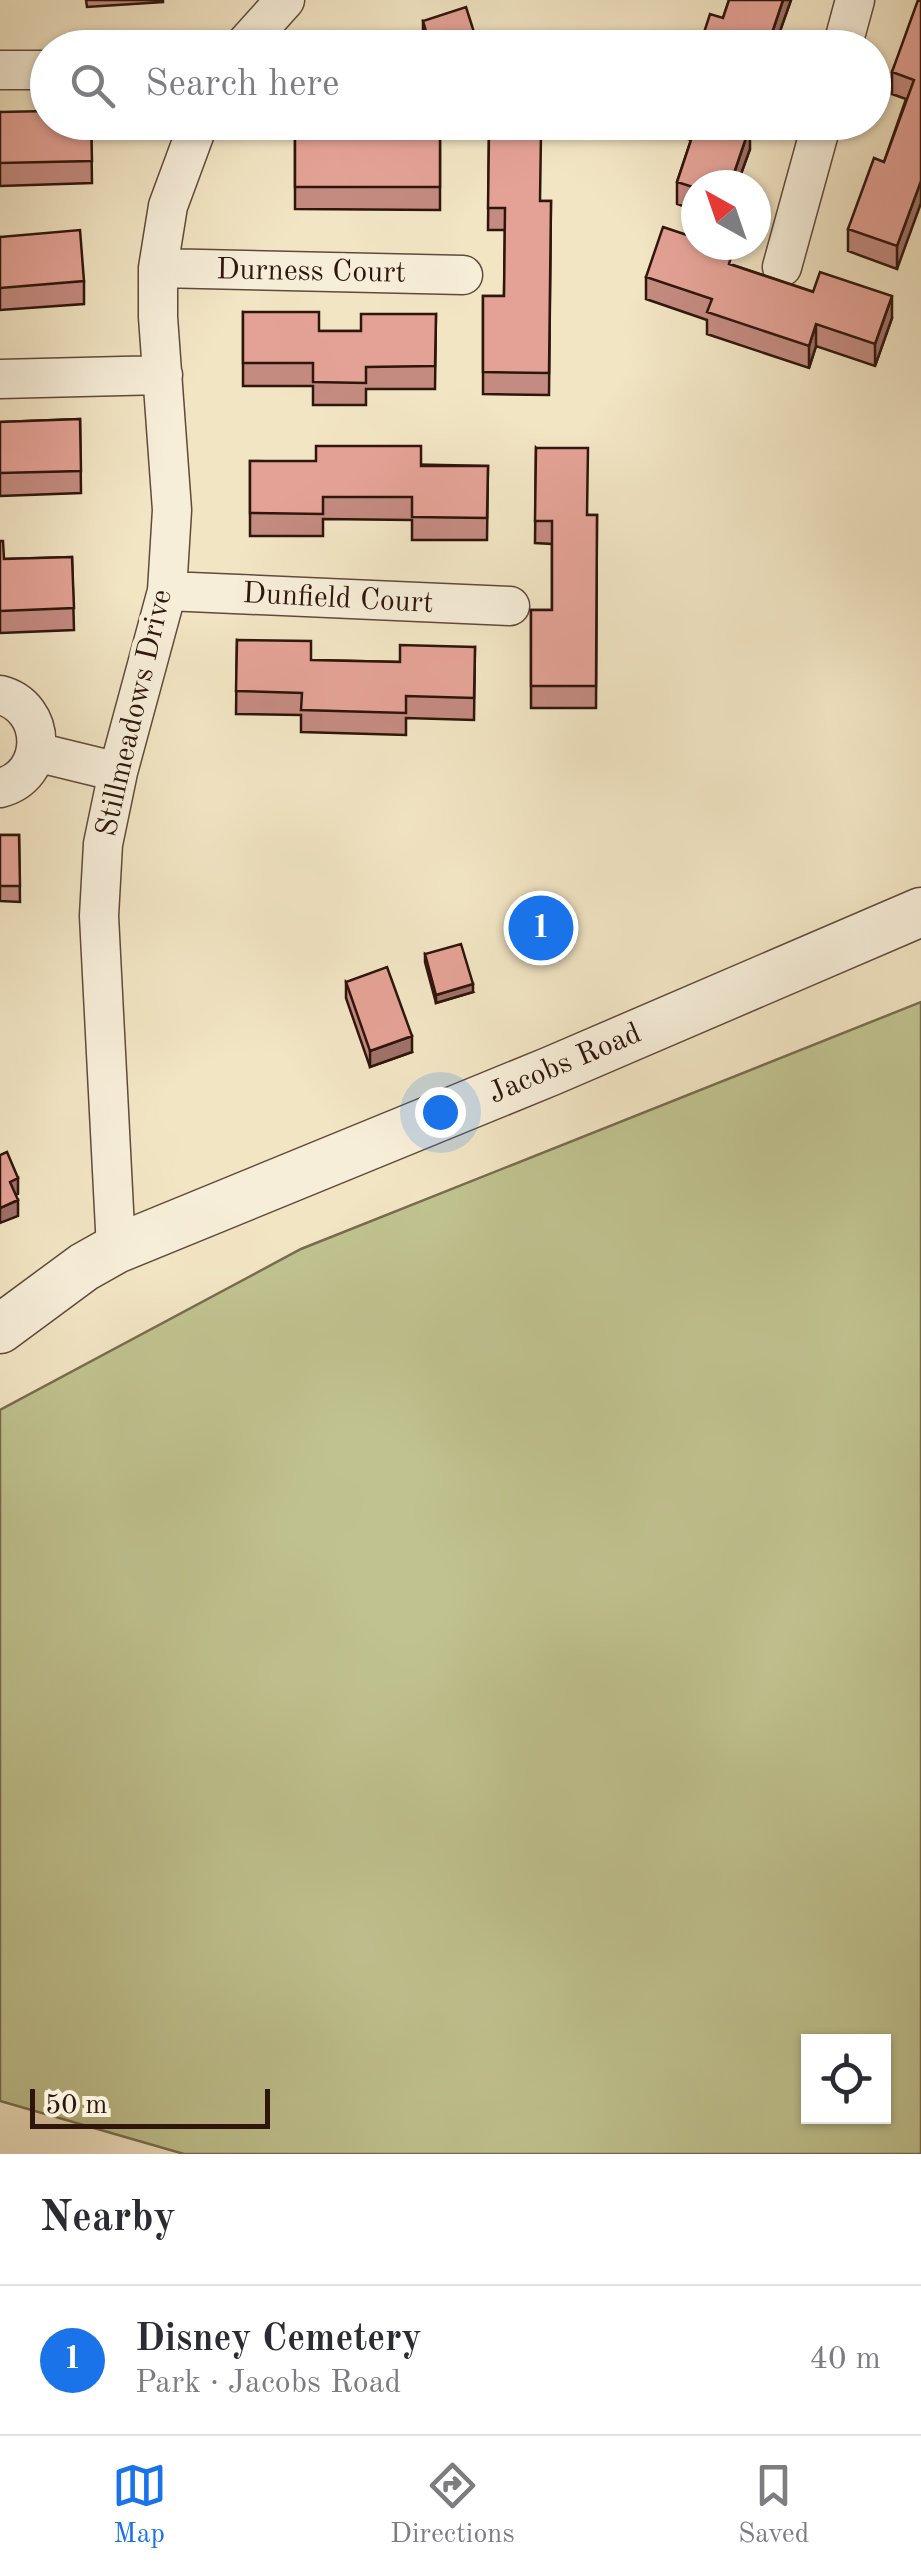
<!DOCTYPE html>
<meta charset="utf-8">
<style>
:root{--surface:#fff;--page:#f7f7f7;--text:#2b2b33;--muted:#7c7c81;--line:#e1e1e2;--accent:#1a73e8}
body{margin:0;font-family:"Old Standard TT",serif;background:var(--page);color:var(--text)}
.controls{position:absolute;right:30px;bottom:30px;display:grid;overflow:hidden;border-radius:0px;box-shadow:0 2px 8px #0004}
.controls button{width:90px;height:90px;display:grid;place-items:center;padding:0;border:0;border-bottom:2px solid var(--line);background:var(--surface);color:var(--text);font:50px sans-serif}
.compass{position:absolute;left:681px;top:170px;width:90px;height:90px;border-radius:50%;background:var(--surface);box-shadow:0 2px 8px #0004;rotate:320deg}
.scale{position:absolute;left:30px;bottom:25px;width:240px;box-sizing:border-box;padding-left:10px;border:5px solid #2f160c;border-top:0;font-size:28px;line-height:35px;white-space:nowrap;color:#2f160c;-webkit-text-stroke:8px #f7eed9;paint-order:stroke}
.you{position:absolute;left:440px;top:1112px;width:35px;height:35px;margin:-25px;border:8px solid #fff;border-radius:50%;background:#1a73e8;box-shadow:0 0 0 15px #1a73e833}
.badge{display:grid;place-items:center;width:65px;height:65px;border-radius:50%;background:var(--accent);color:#fff;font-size:32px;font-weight:700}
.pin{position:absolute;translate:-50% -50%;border:5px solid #fff;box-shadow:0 2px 10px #0006}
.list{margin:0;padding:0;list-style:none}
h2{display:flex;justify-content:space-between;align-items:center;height:130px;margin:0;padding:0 40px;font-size:42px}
h2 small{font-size:32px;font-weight:400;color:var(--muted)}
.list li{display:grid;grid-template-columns:65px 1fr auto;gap:30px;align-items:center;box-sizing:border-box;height:150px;padding:0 40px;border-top:2px solid var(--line)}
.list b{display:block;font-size:38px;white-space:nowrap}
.list p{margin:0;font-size:32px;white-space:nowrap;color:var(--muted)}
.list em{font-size:32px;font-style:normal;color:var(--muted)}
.icon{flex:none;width:55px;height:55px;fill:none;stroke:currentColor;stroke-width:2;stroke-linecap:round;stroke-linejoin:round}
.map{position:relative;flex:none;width:921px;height:2154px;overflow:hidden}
.search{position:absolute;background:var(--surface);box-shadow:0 2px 8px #0004;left:30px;right:30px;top:30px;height:110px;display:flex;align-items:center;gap:25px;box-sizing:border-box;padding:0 35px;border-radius:55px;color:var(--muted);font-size:38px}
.sheet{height:280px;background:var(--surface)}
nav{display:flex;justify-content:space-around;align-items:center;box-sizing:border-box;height:140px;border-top:2px solid var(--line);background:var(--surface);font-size:28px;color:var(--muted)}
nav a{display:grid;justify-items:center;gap:5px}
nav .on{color:var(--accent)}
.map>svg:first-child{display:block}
.green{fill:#c0c390;stroke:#786c4e;stroke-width:2.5;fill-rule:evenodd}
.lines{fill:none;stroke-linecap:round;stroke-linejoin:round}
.minor-casing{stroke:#604a3a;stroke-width:41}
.tertiary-casing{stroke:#604a3a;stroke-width:51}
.minor{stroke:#f7eed9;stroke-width:38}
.tertiary{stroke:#f7eed9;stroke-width:48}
.wall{fill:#c48b81;stroke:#2f160c;stroke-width:2.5}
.shaded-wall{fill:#a07169;stroke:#2f160c;stroke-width:2.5}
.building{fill:#e4a296;stroke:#2f160c;stroke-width:2.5}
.labels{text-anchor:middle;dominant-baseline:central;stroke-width:10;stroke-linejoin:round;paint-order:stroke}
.street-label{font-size:30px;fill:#2f160c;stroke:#f7eed9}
</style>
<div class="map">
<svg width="921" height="2154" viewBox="0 0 921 2154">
<rect width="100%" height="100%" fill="#f2e5c4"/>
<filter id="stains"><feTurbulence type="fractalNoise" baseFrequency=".002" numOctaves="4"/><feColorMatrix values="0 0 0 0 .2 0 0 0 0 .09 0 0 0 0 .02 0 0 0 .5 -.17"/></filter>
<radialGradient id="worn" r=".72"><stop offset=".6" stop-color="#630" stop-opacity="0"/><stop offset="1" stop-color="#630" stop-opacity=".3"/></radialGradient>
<path class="green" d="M 921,1002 L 921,2154 L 184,2154 L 0,2101 L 0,1410 L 301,1249 ZM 808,2041 L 884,2041 L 884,2116 L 808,2116 Z"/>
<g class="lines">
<defs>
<path id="minor" d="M 242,48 L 285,0
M 842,48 L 855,0
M 0,70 L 48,70
M 782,267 L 822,122
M 158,268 L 463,275
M 0,379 L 163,375
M 167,591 L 510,606
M 0,695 C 48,707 49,776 0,788
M 36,752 L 118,772
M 116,1249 L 99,916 L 103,844 L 118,772 L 167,591 L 172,510 L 158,317 L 158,268 L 168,206 L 199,122"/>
<path id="tertiary" d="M 0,1329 L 84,1267 L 116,1249 L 551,1071 L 921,912"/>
</defs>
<use href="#minor" class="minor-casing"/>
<use href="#tertiary" class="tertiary-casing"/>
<use href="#minor" class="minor"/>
<use href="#tertiary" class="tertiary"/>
</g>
<path class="wall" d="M 86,0 L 163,0 L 163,2 L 87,7 Z
M 729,0 L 791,0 L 774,48 L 699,48 L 723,18 Z
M 921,1 L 897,269 L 848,251 L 848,229 L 884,162 L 906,99 L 892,94 L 892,72 Z
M 423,21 L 479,48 L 426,48 L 423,36 Z
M 0,112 L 91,122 L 92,183 L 0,186 Z
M 677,122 L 739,122 L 750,149 L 737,185 L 696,185 L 696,211 L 677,204 L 677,182 L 691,140 L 677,135 Z
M 489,133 L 540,201 L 551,201 L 549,395 L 483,394 L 483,296 L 504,296 L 505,230 L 488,230 Z
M 295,135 L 440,136 L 440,210 L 295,209 Z
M 0,237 L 84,281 L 84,304 L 0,310 Z
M 733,265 L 892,318 L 875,366 L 816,346 L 809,368 L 707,334 L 707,320 L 646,299 L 646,277 Z
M 243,312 L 319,331 L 361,331 L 436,314 L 435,389 L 366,389 L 366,405 L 313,405 L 313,386 L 243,386 Z
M 80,419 L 81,493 L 0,496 L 0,422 Z
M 536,448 L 588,515 L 597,515 L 596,708 L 531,708 L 531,610 L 552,610 L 552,544 L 535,543 Z
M 250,461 L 488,466 L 487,540 L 412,540 L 412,520 L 323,519 L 323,536 L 250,536 Z
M 0,541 L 4,559 L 72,557 L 74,630 L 0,633 Z
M 237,640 L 311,660 L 400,662 L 475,647 L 474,720 L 406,718 L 406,735 L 301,732 L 301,715 L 236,714 Z
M 0,835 L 19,835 L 20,902 L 0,901 Z
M 425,954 L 473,992 L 436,1003 L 425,962 Z
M 346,982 L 412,1052 L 370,1067 L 346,998 Z"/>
<path class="shaded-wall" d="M 783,0 L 791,0 L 774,48 L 770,48 L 770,39 Z
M 750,126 L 750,149 L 737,185 L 730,185 Z
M 921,181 L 921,203 L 897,269 L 897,246 Z
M 892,296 L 892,318 L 875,366 L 875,344 Z
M 816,324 L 816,346 L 809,368 L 809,346 Z
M 473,984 L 473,992 L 436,1003 L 436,995 Z
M 412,1036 L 412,1052 L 370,1067 L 370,1051 Z
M 18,1178 L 18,1194 L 10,1197 L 10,1182 Z
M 18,1200 L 18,1216 L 0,1223 L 0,1208 Z"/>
<path class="building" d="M 729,0 L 783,0 L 770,39 L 757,35 L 753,48 L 699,48 L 710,14 L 723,18 Z
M 918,0 L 921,1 L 921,181 L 897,246 L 848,229 L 874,158 L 884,162 L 914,80 L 892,72 Z
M 466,7 L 479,48 L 431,48 L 423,21 Z
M 48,111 L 48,122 L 91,122 L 92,161 L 0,163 L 0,112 Z
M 697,122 L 739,122 L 750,126 L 730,185 L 696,185 L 696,188 L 677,182 Z
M 489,133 L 541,133 L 540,201 L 551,201 L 549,373 L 483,372 L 483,296 L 504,296 L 505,208 L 488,208 Z
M 295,135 L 440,136 L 440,187 L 295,187 Z
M 663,227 L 696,238 L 696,245 L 715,245 L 733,251 L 729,264 L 813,292 L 820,272 L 892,296 L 875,344 L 816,324 L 809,346 L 707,312 L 712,299 L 646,277 Z
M 80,230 L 84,281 L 0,288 L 0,237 Z
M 243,312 L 319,312 L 319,331 L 361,331 L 361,314 L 436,314 L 435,366 L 366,367 L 366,383 L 313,382 L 313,363 L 243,363 Z
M 80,419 L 81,471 L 0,473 L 0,422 Z
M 316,446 L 421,446 L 421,466 L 488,466 L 487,518 L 412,517 L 412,497 L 323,497 L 323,514 L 250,513 L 250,461 L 316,461 Z
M 536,448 L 588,448 L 587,515 L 597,515 L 596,686 L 531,686 L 531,610 L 552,610 L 552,521 L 535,521 Z
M 0,541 L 3,541 L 4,559 L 72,557 L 74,608 L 0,611 Z
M 237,640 L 311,641 L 311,660 L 400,662 L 400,645 L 475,647 L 474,698 L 406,696 L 406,713 L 301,710 L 302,693 L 236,691 Z
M 0,835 L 19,835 L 20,886 L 0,886 Z
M 461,944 L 473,984 L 436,995 L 425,954 Z
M 387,967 L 412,1036 L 370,1051 L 346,982 Z
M 7,1152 L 18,1178 L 10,1182 L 18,1200 L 0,1208 L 0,1155 Z"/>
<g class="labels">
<g class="street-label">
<text transform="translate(311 272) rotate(1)">Durness Court</text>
<text transform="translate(338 599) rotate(3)">Dunfield Court</text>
<text transform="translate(135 713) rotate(-77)">Stillmeadows Drive</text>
<text transform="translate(565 1064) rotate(-23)">Jacobs Road</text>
</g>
</g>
<rect width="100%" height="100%" filter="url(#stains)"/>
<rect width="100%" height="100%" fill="url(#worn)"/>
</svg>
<div class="controls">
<button><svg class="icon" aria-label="locate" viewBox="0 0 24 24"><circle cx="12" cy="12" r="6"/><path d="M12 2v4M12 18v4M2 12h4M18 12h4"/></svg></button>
</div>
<svg class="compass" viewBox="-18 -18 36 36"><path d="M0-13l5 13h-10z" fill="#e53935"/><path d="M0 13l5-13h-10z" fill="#7c7c81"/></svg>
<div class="scale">50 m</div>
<div class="you"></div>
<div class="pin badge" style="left:541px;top:928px">1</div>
<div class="search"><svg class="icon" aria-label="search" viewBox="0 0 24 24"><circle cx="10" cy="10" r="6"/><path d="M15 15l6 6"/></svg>Search here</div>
</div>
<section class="sheet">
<h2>Nearby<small></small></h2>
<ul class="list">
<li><span class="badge">1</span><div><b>Disney Cemetery</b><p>Park · Jacobs Road</p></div><em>40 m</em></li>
</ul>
</section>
<nav>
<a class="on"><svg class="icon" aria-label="map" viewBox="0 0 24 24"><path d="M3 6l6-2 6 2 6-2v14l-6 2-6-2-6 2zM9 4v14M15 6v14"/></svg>Map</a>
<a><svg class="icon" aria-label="directions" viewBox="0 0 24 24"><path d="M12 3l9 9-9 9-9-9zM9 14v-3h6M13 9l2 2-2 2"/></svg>Directions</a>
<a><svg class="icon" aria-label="saved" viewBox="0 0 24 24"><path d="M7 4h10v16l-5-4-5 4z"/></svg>Saved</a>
</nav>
